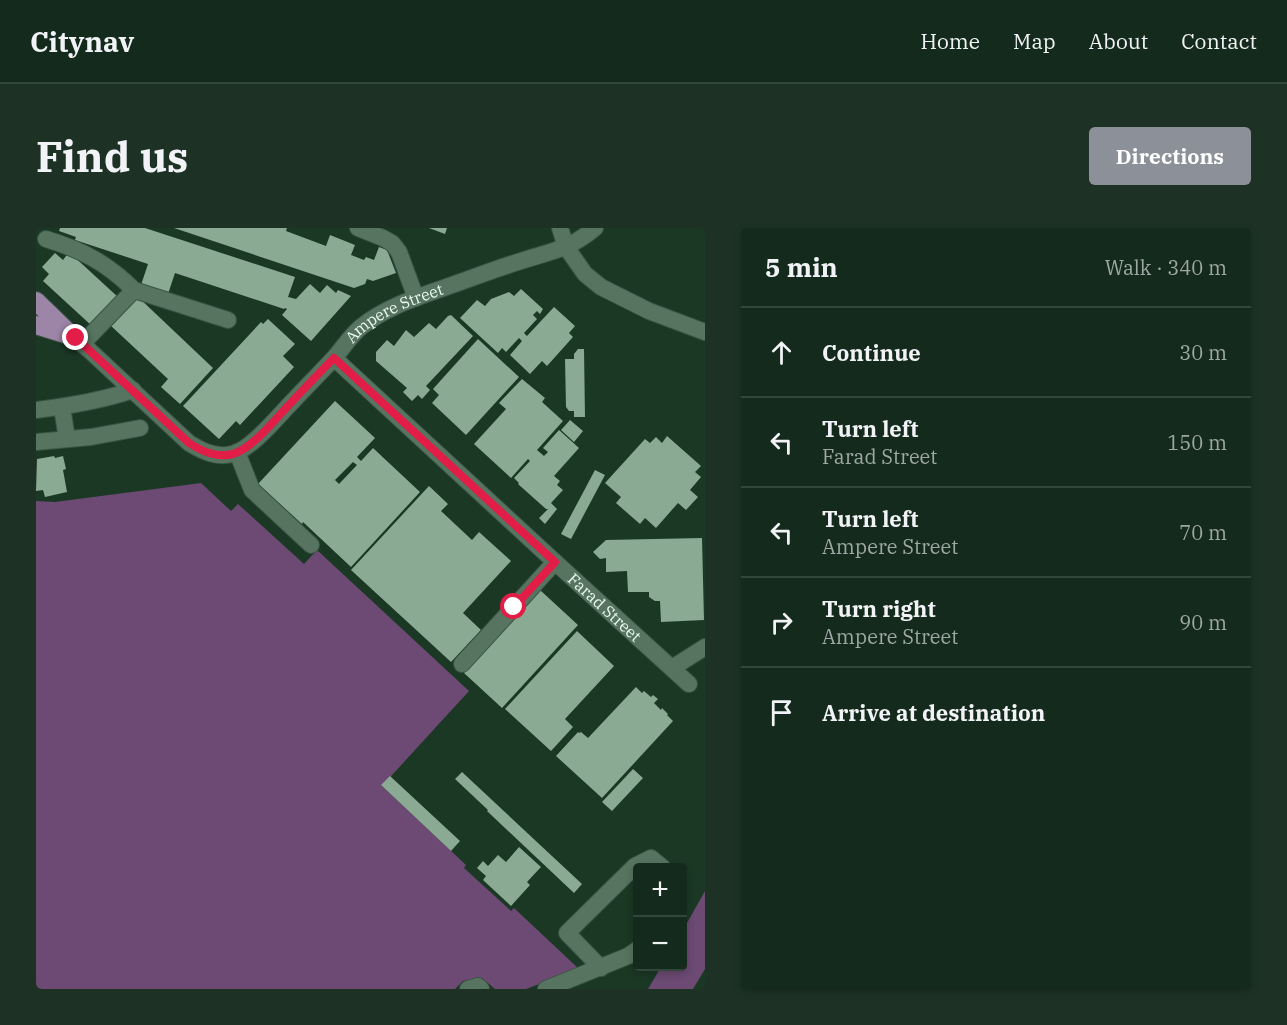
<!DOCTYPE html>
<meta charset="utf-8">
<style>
:root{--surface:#142a1c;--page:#1d3225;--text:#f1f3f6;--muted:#9da7a3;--line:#33463b;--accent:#8c9099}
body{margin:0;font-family:"IBM Plex Serif",serif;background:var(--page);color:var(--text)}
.controls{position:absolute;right:18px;bottom:18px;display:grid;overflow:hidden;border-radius:6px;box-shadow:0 3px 9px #0003}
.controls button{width:54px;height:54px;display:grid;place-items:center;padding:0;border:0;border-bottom:2px solid var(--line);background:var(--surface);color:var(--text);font:30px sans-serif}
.stop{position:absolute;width:18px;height:18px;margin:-14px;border:4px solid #e11d48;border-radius:50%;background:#fff}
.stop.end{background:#e11d48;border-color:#fff;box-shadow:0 2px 6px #0008}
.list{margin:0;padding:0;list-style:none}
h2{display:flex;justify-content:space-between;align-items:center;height:78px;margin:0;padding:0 24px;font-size:26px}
h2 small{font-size:20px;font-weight:400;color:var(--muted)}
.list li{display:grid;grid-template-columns:39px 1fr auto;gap:18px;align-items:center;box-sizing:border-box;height:90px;padding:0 24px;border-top:2px solid var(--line)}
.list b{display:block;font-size:22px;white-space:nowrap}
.list p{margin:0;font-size:20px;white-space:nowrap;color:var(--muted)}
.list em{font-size:20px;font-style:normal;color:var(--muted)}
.icon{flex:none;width:33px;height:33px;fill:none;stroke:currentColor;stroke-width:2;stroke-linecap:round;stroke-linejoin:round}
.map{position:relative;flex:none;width:669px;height:761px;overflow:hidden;border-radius:6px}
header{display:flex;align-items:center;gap:36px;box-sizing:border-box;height:84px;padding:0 30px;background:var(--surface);border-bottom:2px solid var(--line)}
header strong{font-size:28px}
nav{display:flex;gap:33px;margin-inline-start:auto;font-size:21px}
.intro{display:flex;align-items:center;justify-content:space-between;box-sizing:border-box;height:144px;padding:0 36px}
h1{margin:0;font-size:42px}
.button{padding:15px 27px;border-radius:6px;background:var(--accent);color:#fff;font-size:21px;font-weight:700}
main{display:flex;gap:36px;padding:0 36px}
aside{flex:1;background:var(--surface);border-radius:6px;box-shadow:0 3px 9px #0003}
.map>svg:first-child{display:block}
.green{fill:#6c4a73}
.building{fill:#8aaa93;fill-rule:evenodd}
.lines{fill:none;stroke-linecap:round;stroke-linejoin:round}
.minor-casing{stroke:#395444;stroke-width:18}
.major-casing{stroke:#395444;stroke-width:20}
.minor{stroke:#56745f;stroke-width:16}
.major{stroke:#9d85a8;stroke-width:18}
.route{stroke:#e11d48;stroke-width:8}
.labels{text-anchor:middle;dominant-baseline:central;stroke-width:6;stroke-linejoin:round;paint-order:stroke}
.street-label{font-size:16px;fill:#e9faee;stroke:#102e1c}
</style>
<header>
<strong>Citynav</strong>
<nav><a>Home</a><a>Map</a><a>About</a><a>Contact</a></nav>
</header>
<div class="intro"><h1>Find us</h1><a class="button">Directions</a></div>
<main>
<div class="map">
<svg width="669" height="761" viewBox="0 0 669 761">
<rect width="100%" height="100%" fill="#1b3825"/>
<path class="green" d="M 165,255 L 195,283 L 202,276 L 268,336 L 281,322 L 433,463 L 346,558 L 430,637 L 428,640 L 475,683 L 478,680 L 543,741 L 490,761 L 459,761 L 446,750 L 427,753 L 419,761 L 0,761 L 0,273 L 19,274 Z
M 669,663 L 669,741 L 657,761 L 612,761 L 625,739 L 646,738 L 647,702 Z"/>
<path class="building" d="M 24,0 L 109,0 L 259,49 L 252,69 L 260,71 L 274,56 L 284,65 L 291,57 L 300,65 L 302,62 L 315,68 L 275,113 L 246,87 L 251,81 L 249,80 L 248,81 L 139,45 L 132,66 L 105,57 L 112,36 L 39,12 L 40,9 L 23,3 Z
M 138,0 L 251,0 L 250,3 L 290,18 L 294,7 L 319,17 L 315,27 L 328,32 L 330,29 L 338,32 L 343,19 L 351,22 L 360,45 L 337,53 L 331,51 L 329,56 L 318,60 Z
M 393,0 L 411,0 L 409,6 Z
M 33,24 L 83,70 L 56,98 L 7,53 L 13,46 L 6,39 L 19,25 L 27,32 Z
M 485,61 L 507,81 L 504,86 L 501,83 L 497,87 L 501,91 L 488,105 L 491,108 L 518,79 L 539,98 L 533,105 L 537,109 L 511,138 L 506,133 L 494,146 L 474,127 L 486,113 L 483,110 L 470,124 L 466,120 L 462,125 L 424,90 L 441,72 L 449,78 L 455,71 L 473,64 L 478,68 Z
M 101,68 L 177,140 L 144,176 L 125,159 L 132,151 L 74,97 Z
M 415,87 L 437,108 L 390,158 L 394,162 L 386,171 L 382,167 L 376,173 L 367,164 L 371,160 L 340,133 L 340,124 L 351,112 L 358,118 L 370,102 L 378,109 L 393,95 L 400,101 L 412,88 Z
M 232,91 L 259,116 L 247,128 L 258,139 L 204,197 L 200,193 L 183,211 L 147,178 L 225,94 L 227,96 Z
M 442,111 L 483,149 L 430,207 L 396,175 L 403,167 L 397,161 Z
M 542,121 L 548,121 L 549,189 L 538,189 L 538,183 L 533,183 L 530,179 L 529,131 L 538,131 L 538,126 Z
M 486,151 L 509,170 L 506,174 L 527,193 L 501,222 L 508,228 L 512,224 L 507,220 L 523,202 L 543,220 L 518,248 L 524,253 L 521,257 L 527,262 L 515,275 L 521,281 L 509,296 L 503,290 L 512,281 L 510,281 L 482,256 L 483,255 L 478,250 L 494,233 L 492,231 L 475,250 L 438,216 L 470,181 L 463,175 Z
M 299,173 L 339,210 L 321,229 L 325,233 L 337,220 L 384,264 L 315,339 L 267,294 L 266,296 L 222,256 ZM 317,234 L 321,237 L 303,256 L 299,252 Z
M 534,192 L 547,203 L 538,214 L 525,202 Z
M 631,208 L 665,238 L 659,244 L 665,249 L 654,262 L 662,269 L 650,282 L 642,275 L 620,300 L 609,290 L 604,296 L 580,275 L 585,269 L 569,255 L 609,211 L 614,215 L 620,209 L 626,215 Z
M 18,228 L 19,230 L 27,228 L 30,241 L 27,242 L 31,264 L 9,269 L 7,262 L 0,263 L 1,231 Z
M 559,242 L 569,247 L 535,311 L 525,306 Z
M 393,258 L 412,276 L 405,283 L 436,312 L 443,304 L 475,333 L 427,385 L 445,402 L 415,434 L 315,342 Z
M 666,310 L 668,392 L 625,394 L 624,373 L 619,373 L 613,369 L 613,364 L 592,364 L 591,343 L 570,344 L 570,330 L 564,331 L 557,324 L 570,312 Z
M 504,362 L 542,397 L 466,480 L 428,445 Z
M 541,403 L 578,438 L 529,491 L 537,499 L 515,523 L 469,481 Z
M 600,459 L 606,465 L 608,463 L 615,469 L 617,467 L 622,471 L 618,475 L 625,482 L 626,480 L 632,486 L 631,487 L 637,493 L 566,570 L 520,528 L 542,504 L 543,505 L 545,504 L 552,510 Z
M 597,541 L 607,550 L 576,583 L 566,574 Z
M 426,544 L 546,656 L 538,665 L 451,583 L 452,582 L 419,551 Z
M 354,548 L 424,613 L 415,623 L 345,557 Z
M 483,619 L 505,639 L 491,654 L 494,657 L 475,678 L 447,652 L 450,648 L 441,640 L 447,633 L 452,638 L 462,627 L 470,634 Z"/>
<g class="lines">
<defs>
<g id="minor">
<path d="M 322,0 L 347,10 L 356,15 L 363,24 L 380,70"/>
<path d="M 524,0 L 530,19 L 549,46 L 565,59 L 613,83 L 669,104"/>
<path d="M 10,11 C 46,22 71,35 98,62"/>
<path id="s1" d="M 24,98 L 52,121 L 153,215 C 166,223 180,230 196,226 C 216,221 242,188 257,173 C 271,158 285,144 298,130 C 307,120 315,107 325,99 C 351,78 385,68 416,57 C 439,49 462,40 485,33 C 515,23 533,22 559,0"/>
<path d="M 46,116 L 98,62 L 192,92"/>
<path id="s2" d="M 298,130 L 519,334 L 653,456"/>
<path d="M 26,179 L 31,211"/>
<path d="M 0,182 C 33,178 65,173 97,162"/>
<path d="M 0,214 L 55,209 L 104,200"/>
<path d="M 201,224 L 216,262 L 275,317"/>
<path d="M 426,436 L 519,334"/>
<path d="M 636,440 L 669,419"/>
<path d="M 565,740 L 531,705 L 599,638 L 615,630 L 627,640"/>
<path d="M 432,761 L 442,758 L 445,761"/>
<path d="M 510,761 L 592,728 L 602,721"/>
</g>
<path id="major" d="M 0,73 L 35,107
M 0,97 L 35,108"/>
</defs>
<use href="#minor" class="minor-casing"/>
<use href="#major" class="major-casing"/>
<use href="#minor" class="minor"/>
<use href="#major" class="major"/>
</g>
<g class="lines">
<path class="route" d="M 40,110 L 153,215 C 167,224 181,230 197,226 C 215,221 237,194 250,180 C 266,163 282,146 298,130 L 519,334 L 478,379"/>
</g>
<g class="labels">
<g class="street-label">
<text stroke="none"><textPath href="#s1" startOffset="438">Ampere Street</textPath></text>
<text stroke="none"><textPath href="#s2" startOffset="368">Farad Street</textPath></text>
</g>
</g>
</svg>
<div class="controls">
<button>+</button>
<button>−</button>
</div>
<div class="stop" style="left:478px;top:379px"></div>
<div class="stop end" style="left:40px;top:110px"></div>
</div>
<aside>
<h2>5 min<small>Walk · 340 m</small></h2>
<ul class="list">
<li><svg class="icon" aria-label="ahead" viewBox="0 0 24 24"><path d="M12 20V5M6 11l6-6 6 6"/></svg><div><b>Continue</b></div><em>30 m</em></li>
<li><svg class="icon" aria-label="left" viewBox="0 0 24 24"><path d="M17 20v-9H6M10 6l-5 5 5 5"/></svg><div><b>Turn left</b><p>Farad Street</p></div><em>150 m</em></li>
<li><svg class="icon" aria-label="left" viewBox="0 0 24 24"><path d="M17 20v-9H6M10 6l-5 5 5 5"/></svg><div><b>Turn left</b><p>Ampere Street</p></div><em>70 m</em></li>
<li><svg class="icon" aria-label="right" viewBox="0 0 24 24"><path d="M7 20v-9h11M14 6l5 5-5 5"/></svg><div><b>Turn right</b><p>Ampere Street</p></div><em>90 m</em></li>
<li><svg class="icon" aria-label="arrive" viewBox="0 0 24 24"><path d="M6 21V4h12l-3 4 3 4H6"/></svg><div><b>Arrive at destination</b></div></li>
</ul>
</aside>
</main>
